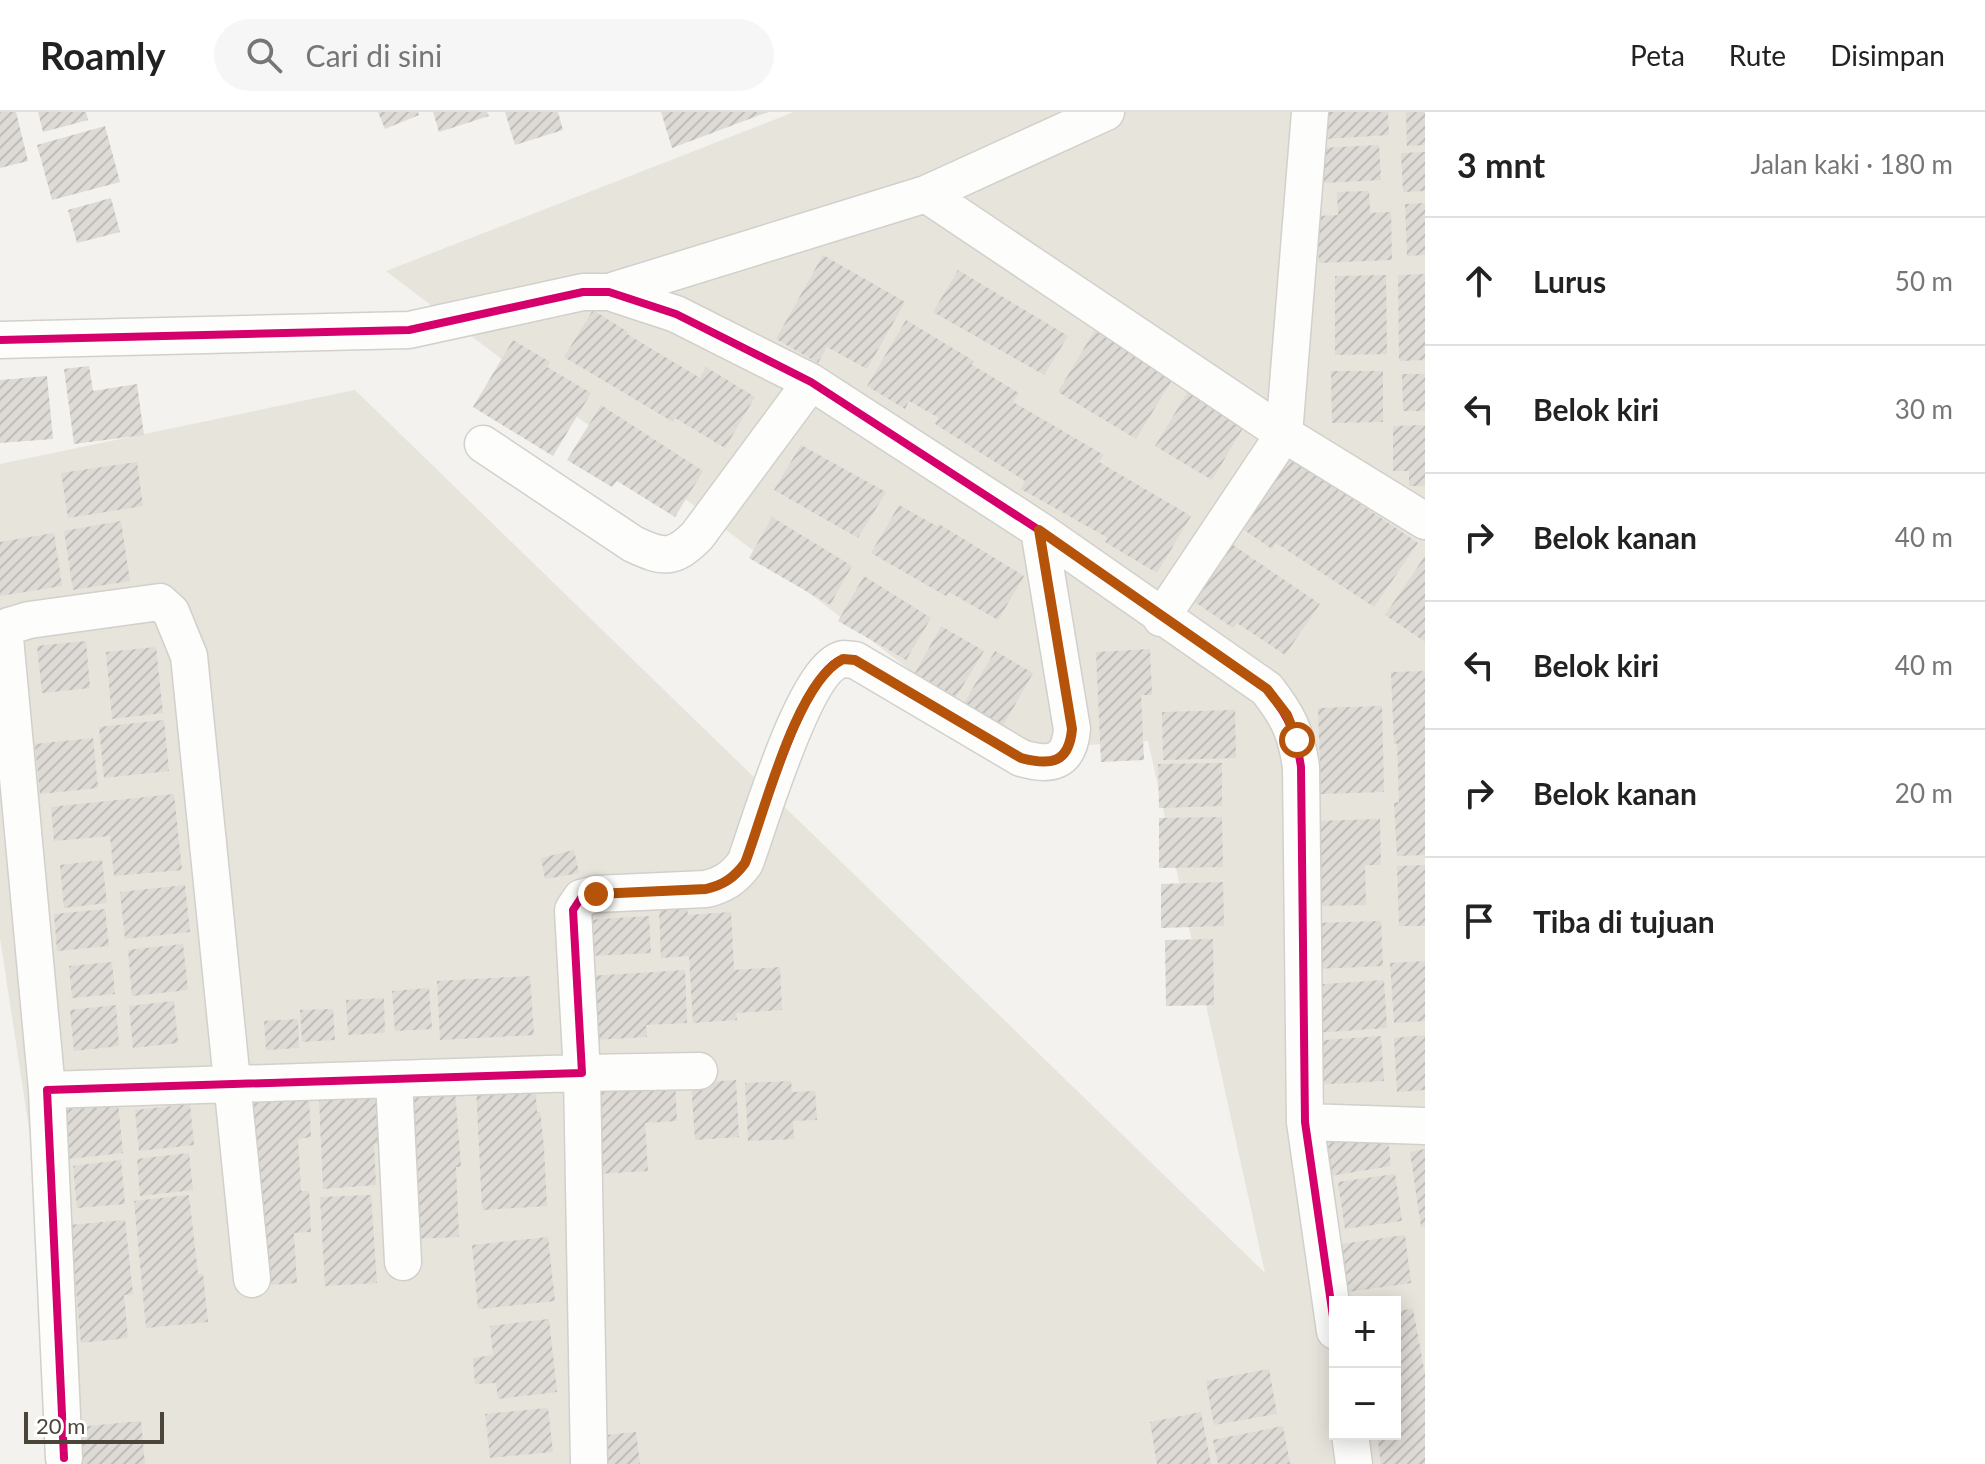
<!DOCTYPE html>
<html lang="id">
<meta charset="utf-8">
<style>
:root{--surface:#fff;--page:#f6f6f6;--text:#222;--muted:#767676;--line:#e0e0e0}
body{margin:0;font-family:Lato,sans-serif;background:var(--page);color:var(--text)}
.controls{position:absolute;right:24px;bottom:24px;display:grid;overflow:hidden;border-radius:0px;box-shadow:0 4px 20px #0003}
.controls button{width:72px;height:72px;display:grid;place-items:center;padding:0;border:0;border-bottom:2px solid var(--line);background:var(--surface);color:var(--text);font:40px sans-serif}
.scale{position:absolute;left:24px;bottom:20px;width:140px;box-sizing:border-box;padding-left:8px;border:4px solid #4b4439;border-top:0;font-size:22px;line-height:28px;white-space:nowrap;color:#4b4439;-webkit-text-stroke:6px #fff;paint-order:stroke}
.stop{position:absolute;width:24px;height:24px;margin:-18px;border:6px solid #b45309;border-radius:50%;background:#fff}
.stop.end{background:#b45309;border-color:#fff;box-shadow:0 2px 8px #0008}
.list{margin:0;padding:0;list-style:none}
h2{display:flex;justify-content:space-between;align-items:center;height:104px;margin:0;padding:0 32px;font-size:34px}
h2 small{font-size:26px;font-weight:400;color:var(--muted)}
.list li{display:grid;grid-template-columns:52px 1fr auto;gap:24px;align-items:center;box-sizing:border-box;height:128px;padding:0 32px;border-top:2px solid var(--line)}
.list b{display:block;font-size:30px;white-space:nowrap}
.list em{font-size:26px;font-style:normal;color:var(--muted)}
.icon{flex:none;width:44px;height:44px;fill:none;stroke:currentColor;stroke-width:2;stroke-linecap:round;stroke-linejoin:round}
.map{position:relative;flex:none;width:1425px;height:1352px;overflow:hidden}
header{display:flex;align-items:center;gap:48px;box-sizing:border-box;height:112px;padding:0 40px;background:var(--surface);border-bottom:2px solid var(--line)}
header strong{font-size:38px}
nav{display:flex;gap:44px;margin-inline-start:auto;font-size:28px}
.search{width:560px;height:72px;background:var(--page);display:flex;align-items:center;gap:20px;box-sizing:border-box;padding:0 28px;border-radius:44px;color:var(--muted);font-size:30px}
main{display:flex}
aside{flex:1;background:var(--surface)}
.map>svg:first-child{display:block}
.residential{fill:#e7e4dc;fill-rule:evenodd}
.building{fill:url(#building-hatch)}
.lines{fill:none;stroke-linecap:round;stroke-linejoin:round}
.minor-casing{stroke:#d2d0cb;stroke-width:39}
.minor{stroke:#fdfdfc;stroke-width:36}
.cycleway-casing{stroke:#fff;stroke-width:13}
.cycleway{stroke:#d6006c;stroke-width:8}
.route{stroke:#b45309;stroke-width:10}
</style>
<header>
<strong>Roamly</strong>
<div class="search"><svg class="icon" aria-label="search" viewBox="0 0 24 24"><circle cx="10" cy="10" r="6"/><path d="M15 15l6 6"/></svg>Cari di sini</div>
<nav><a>Peta</a><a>Rute</a><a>Disimpan</a></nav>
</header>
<main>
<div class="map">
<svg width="1425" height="1352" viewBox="0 0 1425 1352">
<defs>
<pattern id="building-hatch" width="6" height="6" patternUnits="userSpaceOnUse" patternTransform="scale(2)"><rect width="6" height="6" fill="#dedbd6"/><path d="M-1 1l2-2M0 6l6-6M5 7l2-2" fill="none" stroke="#c0bdb8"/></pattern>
</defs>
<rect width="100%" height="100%" fill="#f4f2ee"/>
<path class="residential" d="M 794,0 L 1425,0 L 1425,1352 L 80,1352 L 0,826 L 0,352 L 355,278 L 1265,1161 L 1148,629 L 1015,638 L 386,159 ZM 1335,1190 L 1395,1190 L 1395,1322 L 1335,1322 Z"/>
<path class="building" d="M 0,0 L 16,0 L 28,49 L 0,56 Z
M 38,0 L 86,0 L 88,8 L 43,20 Z
M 378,0 L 418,0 L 419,3 L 385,17 Z
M 433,0 L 487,0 L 489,4 L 439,20 Z
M 505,0 L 558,0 L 563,18 L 515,33 Z
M 661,0 L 768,0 L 672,36 Z
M 1323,0 L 1388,0 L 1389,23 L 1325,27 Z
M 1406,0 L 1425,0 L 1425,33 L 1407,34 Z
M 105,14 L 120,70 L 52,88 L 37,33 Z
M 1379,33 L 1381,68 L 1323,71 L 1322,36 Z
M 1425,40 L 1425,79 L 1403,80 L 1401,41 Z
M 1369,79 L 1370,101 L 1391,100 L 1392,148 L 1319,151 L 1317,104 L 1338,103 L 1337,80 Z
M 111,86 L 120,120 L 77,131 L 68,98 Z
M 1425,91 L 1425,143 L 1407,144 L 1405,92 Z
M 823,143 L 905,190 L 867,257 L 827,235 L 818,251 L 776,227 Z
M 958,158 L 1068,224 L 1044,263 L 933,200 Z
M 1425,162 L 1425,248 L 1399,249 L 1398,163 Z
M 1386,163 L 1387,242 L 1335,243 L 1335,164 Z
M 593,198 L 628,220 L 627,222 L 700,266 L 706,255 L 755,285 L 725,336 L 675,306 L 673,310 L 564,245 Z
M 906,208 L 974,249 L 971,252 L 1019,281 L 1013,290 L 1104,343 L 1099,350 L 1191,404 L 1157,461 L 1105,430 L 1108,426 L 1021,377 L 1025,369 L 935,312 L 939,306 L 909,289 L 905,297 L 867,274 Z
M 1096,216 L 1175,263 L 1136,327 L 1058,280 Z
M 513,228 L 550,250 L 547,255 L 591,281 L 553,344 L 473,295 Z
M 89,254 L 93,279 L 137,272 L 144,323 L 74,332 L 64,257 Z
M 1331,259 L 1383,259 L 1383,310 L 1332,311 Z
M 1402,262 L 1425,262 L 1425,299 L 1403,299 Z
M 47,264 L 53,327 L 0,331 L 0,268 Z
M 1192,273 L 1249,306 L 1212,368 L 1155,334 Z
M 601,293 L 703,359 L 675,405 L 617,369 L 612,375 L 567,348 Z
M 1425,313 L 1425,374 L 1409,374 L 1409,359 L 1393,359 L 1393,314 Z
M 801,333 L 886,380 L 858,426 L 774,378 Z
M 1280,338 L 1418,431 L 1374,495 L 1276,431 L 1272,437 L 1231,409 Z
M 137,350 L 143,394 L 68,406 L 61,361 Z
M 899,393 L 938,415 L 939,412 L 1024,464 L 998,508 L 949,480 L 946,484 L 871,441 Z
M 772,405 L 852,454 L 830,493 L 749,446 Z
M 121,409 L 130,469 L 73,478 L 64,419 Z
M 54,421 L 62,474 L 0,484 L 0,430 Z
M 1224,427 L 1320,492 L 1285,543 L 1237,511 L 1233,516 L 1186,484 Z
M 1425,444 L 1425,530 L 1385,503 Z
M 864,464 L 931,506 L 906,548 L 838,509 Z
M 941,514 L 984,539 L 956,585 L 915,561 Z
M 86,529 L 90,576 L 42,581 L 37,534 Z
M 156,535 L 163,601 L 112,607 L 106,540 Z
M 1150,537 L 1152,583 L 1141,583 L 1144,648 L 1101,650 L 1096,540 Z
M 995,539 L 1033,561 L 999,621 L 959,599 Z
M 1425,559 L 1425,743 L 1397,744 L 1394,691 L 1399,690 L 1397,631 L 1394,632 L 1391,560 Z
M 1382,594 L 1384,680 L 1321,682 L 1318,596 Z
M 1235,598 L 1236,646 L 1163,648 L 1162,600 Z
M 164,608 L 169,659 L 104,666 L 99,615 Z
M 93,626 L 98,676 L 40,682 L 35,632 Z
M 1222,651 L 1222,694 L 1159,696 L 1158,652 Z
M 174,682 L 182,758 L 114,764 L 110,724 L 54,729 L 51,695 Z
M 1222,705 L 1223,755 L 1159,756 L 1159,706 Z
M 1380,707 L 1381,753 L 1365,753 L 1366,793 L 1317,794 L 1314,709 Z
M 574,738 L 579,761 L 545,767 L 541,746 Z
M 102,748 L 107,791 L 64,796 L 60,753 Z
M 1425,753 L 1425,814 L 1399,814 L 1397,754 Z
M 1223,770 L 1224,814 L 1161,816 L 1161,772 Z
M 185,773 L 190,820 L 125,827 L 120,780 Z
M 687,796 L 688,803 L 731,800 L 734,858 L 780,855 L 782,898 L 736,901 L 737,908 L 693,911 L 689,844 L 661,846 L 659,797 Z
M 105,797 L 109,834 L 57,839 L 54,802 Z
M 649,804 L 651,841 L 589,844 L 587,808 Z
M 1381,809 L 1383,854 L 1314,857 L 1313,811 Z
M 1213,827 L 1214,893 L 1166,894 L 1165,828 Z
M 183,832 L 188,878 L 132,884 L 128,838 Z
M 1425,849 L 1425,909 L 1394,911 L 1390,851 Z
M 112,850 L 115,882 L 72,886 L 69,854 Z
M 685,858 L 687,911 L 646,913 L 647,925 L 594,928 L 590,864 Z
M 530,864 L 534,923 L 440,928 L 437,869 Z
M 1384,868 L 1387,916 L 1313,921 L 1310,873 Z
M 429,876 L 432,917 L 395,919 L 392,879 Z
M 384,886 L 385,921 L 348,923 L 346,888 Z
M 174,889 L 178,931 L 133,936 L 129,894 Z
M 116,893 L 119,934 L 74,939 L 70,898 Z
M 333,897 L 335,928 L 302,930 L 300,898 Z
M 298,907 L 299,936 L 266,938 L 264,909 Z
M 1425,923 L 1425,978 L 1397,980 L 1394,926 Z
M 1381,924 L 1384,969 L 1313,973 L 1311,929 Z
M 736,968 L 739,1025 L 695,1028 L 691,971 Z
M 791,969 L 792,980 L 815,979 L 817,1008 L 793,1009 L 794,1027 L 748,1029 L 745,971 Z
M 535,971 L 537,1000 L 540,1000 L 544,1035 L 547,1094 L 482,1098 L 476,974 Z
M 675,972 L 677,1009 L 645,1011 L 648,1059 L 598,1062 L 594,977 Z
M 455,977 L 461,1055 L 456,1055 L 459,1125 L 413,1127 L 405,980 Z
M 117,981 L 123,1041 L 68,1047 L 62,987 Z
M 377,983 L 380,1032 L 374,1032 L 376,1073 L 323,1077 L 319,987 Z
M 309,987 L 311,1025 L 298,1027 L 301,1079 L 309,1079 L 311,1120 L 294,1121 L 297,1171 L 256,1174 L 246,991 Z
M 190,992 L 194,1033 L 139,1039 L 135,998 Z
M 1387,1018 L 1391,1054 L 1330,1064 L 1325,1027 Z
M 1425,1037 L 1425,1114 L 1421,1115 L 1410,1040 Z
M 189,1041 L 193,1078 L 140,1084 L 137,1047 Z
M 121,1048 L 125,1092 L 77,1096 L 73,1054 Z
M 1395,1062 L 1402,1109 L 1345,1117 L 1338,1070 Z
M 189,1083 L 198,1162 L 203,1162 L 208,1210 L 146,1216 L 134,1089 Z
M 371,1083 L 377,1171 L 325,1174 L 320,1085 Z
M 125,1108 L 133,1182 L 124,1183 L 128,1226 L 81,1231 L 70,1113 Z
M 1405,1123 L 1411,1171 L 1348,1180 L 1341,1132 Z
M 548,1125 L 555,1189 L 478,1197 L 472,1133 Z
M 1413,1197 L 1425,1262 L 1425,1352 L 1381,1352 L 1377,1322 L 1395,1322 L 1395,1199 Z
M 549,1207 L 557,1280 L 498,1287 L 496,1271 L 475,1272 L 473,1246 L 493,1243 L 490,1214 Z
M 1269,1257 L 1277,1302 L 1214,1313 L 1206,1269 Z
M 548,1296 L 553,1340 L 490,1346 L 485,1302 Z
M 1201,1300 L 1211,1352 L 1157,1352 L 1150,1310 Z
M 141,1309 L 145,1352 L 81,1352 L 77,1315 Z
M 1283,1314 L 1290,1352 L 1218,1352 L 1213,1328 Z
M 636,1320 L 640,1352 L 598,1352 L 595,1324 Z"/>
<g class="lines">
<defs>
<path id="minor" d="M 926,82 L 1284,322 L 1425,409
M 609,180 L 926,82 L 1106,0
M 0,228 L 409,218 L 583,180 L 609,180 L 676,202 L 811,270 L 1039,418 L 1267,577 C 1288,604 1296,620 1301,655 L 1305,1010 L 1335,1219
M 483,332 L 633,432 C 663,446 673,448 697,424 L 811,270
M 1161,506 L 1284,322 L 1310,0
M 394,968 L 403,1150
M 47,978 L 5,526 L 9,514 L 29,508 L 160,490 L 171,500 L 189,544 L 252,1167
M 1305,1010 L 1425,1014
M 1350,1322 L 1354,1352
M 64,1346 L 47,978 L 582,961 L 573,798 L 581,786 L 596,782 L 706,777 C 723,773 734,766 745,751 C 759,714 804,556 843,547 C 845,547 853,548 855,548 L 1021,646 C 1051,655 1069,651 1072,617 L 1039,418
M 589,1352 L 582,961 L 699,959"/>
</defs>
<use href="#minor" class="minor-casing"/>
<use href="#minor" class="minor"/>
<defs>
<path id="cycleway" d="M 0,228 L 409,218 L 583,180 L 609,180 L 676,202 L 811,270 L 1039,418 L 1267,577 C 1288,604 1296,620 1301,655 L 1305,1010 L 1335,1219
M 64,1346 L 47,978 L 582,961 L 573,798 L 581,786 L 596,782 L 706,777 C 723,773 734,766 745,751 C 759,714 804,556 843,547 C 845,547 853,548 855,548 L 1021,646 C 1051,655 1069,651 1072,617 L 1039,418"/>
</defs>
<use href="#cycleway" class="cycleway-casing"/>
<use href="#cycleway" class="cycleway"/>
</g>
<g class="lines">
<path class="route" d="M 596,782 L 706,777 C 723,773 734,766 745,751 C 764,702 796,570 843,547 L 855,548 L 1021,646 C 1051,654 1069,651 1072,617 L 1039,418 L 1267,577 L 1287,603 L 1297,628"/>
</g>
</svg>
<div class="controls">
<button>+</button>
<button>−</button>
</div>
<div class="scale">20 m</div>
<div class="stop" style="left:1297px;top:628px"></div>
<div class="stop end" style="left:596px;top:782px"></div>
</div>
<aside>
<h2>3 mnt<small>Jalan kaki · 180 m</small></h2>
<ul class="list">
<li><svg class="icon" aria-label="ahead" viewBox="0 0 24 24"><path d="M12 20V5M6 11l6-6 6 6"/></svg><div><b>Lurus</b></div><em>50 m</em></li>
<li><svg class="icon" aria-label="left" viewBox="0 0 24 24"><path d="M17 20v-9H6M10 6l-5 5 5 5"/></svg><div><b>Belok kiri</b></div><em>30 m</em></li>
<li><svg class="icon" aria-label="right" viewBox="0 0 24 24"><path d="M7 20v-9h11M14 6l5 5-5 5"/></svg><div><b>Belok kanan</b></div><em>40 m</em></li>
<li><svg class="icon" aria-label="left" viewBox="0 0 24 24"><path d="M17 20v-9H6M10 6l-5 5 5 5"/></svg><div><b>Belok kiri</b></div><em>40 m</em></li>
<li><svg class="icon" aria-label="right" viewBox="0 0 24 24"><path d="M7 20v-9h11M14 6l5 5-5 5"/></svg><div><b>Belok kanan</b></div><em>20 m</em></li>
<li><svg class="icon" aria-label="arrive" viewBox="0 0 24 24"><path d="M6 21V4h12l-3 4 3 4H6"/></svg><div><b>Tiba di tujuan</b></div></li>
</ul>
</aside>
</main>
